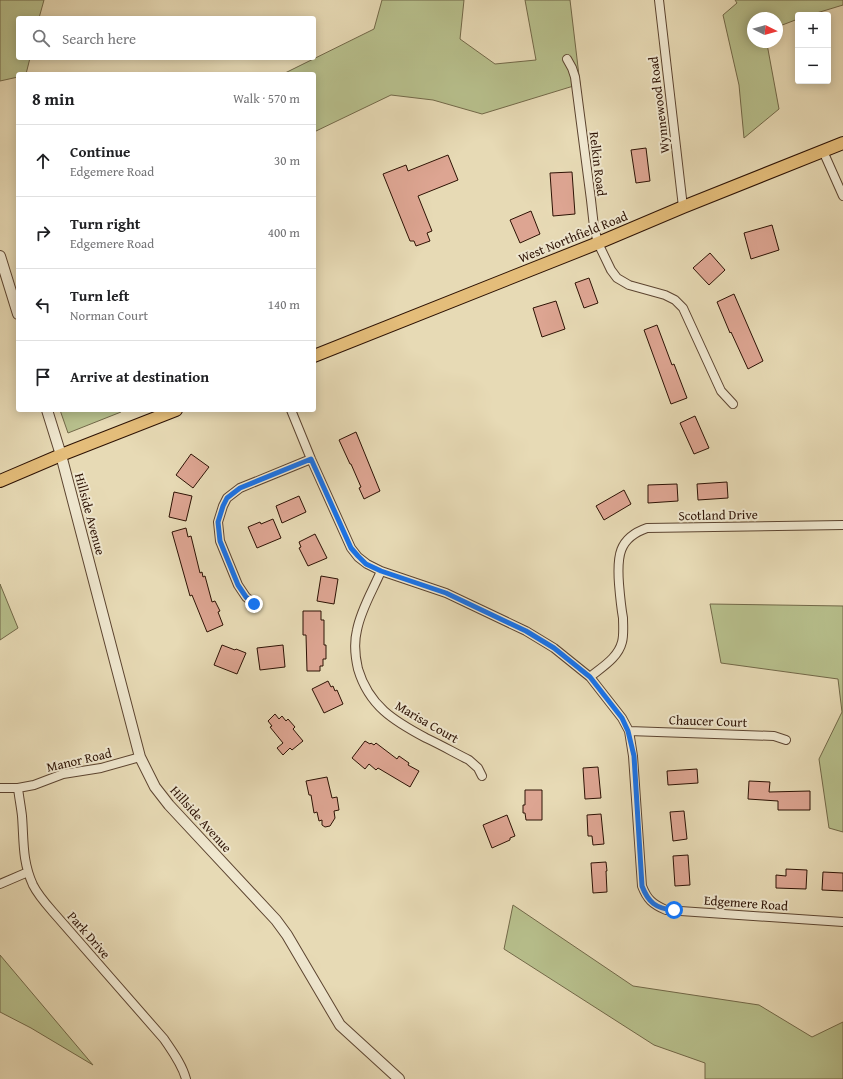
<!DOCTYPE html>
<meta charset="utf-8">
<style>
:root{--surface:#fff;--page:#f6f6f6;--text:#202124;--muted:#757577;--line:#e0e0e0}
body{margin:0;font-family:"Gentium Book Plus",serif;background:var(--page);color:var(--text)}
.controls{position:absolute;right:12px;top:12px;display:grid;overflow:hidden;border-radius:4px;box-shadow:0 2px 10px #0003}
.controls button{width:36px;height:36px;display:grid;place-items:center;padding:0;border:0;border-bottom:1px solid var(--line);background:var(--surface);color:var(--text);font:20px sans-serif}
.compass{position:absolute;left:747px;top:12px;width:36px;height:36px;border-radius:50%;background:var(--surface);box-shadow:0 2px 10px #0003;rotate:95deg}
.stop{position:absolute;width:12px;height:12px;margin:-9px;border:3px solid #1a73e8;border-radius:50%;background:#fff}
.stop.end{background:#1a73e8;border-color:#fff;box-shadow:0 1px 4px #0008}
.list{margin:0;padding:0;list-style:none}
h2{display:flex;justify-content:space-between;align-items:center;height:52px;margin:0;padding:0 16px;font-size:17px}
h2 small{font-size:13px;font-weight:400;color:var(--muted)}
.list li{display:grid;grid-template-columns:26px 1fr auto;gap:12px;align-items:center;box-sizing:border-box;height:72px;padding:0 16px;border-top:1px solid var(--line)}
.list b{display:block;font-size:15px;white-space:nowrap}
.list p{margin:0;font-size:13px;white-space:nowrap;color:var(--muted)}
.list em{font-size:13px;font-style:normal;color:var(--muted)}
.icon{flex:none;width:22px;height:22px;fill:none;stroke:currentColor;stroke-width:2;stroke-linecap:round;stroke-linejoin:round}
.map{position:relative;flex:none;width:843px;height:1079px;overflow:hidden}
.search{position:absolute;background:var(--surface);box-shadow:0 2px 10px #0003;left:16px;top:16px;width:300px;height:44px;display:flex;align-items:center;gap:10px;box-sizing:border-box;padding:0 14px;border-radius:4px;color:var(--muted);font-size:15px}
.panel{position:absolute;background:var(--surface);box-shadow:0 2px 10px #0003;left:16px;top:72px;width:300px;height:340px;border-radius:4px}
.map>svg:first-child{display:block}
.green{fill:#b7bf8c;stroke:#726848}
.building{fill:#dda592;stroke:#2d1204}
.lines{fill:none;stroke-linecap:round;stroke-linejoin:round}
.minor-casing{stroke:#5c4430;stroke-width:10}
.tertiary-casing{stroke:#5c4430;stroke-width:12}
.primary-casing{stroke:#2d1204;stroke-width:14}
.minor{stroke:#efe7cf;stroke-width:8}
.tertiary{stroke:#efe7cf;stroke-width:10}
.primary{stroke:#e4bd7a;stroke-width:12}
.route{stroke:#1a73e8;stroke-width:5}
.labels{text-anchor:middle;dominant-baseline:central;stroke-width:4;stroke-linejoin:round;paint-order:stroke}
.street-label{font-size:13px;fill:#2d1204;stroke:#efe7cf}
</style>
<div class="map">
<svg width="843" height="1079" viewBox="0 0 843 1079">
<rect width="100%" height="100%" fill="#e7dab5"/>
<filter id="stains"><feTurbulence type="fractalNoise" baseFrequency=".005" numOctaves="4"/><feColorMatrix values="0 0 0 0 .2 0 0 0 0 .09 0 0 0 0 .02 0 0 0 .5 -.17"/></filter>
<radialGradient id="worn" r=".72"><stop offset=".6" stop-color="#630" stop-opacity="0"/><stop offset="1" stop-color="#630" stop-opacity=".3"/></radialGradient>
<path class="green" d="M 0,0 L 44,0 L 39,18 L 18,18 L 18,58 L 30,58 L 26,74 L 18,74 L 18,77 L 0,81 Z
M 382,0 L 464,0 L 460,39 L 495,64 L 536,60 L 525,0 L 570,0 L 580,84 L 482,114 L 433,100 L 391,95 L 314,132 L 314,74 L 283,74 L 374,29 Z
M 735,0 L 843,0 L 843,5 L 810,15 L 798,15 L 798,19 L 777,27 L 777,18 L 753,18 L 753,42 L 768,42 L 767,44 L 779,109 L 744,138 L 739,85 L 723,15 L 737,3 Z
M 60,410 L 121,410 L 121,412 L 68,433 Z
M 0,584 L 18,628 L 0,640 Z
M 710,604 L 843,606 L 843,832 L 829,828 L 819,759 L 842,712 L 838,679 L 721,663 Z
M 513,905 L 633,986 L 759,1005 L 812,1037 L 843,1022 L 843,1079 L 705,1079 L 705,1063 L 654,1045 L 504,949 Z
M 0,955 L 93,1065 L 31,1028 L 0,1012 Z"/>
<path class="building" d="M 646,148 L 650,181 L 636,183 L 631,150 Z
M 448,155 L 458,180 L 418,196 L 432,231 L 427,233 L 430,241 L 416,246 L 414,241 L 410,241 L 383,174 L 406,165 L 408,171 Z
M 572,172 L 575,214 L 553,216 L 550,173 Z
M 531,211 L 540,234 L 520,243 L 510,220 Z
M 772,225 L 779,250 L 751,259 L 744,233 Z
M 710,253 L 725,270 L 709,285 L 693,268 Z
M 589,278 L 598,303 L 584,308 L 575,283 Z
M 734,294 L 763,361 L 748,369 L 731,332 L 730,333 L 717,302 Z
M 556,301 L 565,329 L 542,337 L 533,308 Z
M 657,325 L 672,365 L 674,364 L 687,398 L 671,404 L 644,330 Z
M 695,416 L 709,448 L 694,454 L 680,423 Z
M 356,432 L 380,491 L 364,499 L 359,488 L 361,487 L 351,464 L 350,464 L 339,440 Z
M 191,454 L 209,467 L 193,488 L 176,475 Z
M 727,482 L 728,498 L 698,500 L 697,484 Z
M 677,484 L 678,501 L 648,503 L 648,485 Z
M 624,490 L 631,504 L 604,520 L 596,506 Z
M 174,492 L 192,496 L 186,521 L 169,517 Z
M 299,496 L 306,512 L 282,523 L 276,506 Z
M 273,519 L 281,538 L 257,548 L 248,527 L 260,522 L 261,524 Z
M 186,528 L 188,537 L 191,536 L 200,573 L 202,572 L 203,577 L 205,576 L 212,602 L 215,601 L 220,611 L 218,612 L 223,625 L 207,632 L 192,595 L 190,596 L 172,532 Z
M 315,534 L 327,558 L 308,566 L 299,548 L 301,547 L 299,542 Z
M 321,576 L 338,579 L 334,604 L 317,601 Z
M 303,611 L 321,611 L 321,620 L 324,620 L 324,645 L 326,645 L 326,659 L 323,659 L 323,666 L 320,666 L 320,671 L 307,671 L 306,635 L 303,635 Z
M 222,645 L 235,650 L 236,649 L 246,653 L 237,674 L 214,665 Z
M 283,645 L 285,667 L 260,670 L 257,648 Z
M 328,681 L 331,687 L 333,686 L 335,691 L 337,690 L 343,704 L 324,713 L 312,689 Z
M 275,714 L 279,719 L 282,716 L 286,721 L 288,719 L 295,727 L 293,729 L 303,741 L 292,750 L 290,748 L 283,755 L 277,748 L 283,743 L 270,727 L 272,726 L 268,721 Z
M 365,741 L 370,744 L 371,743 L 374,745 L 376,743 L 397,759 L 399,756 L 409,763 L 408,765 L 419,771 L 410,787 L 378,768 L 376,770 L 369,764 L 365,769 L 352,758 Z
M 598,767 L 601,798 L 585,799 L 583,768 Z
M 697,769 L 698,783 L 668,785 L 667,771 Z
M 327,777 L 332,798 L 337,797 L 339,810 L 334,811 L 335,818 L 330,826 L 325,827 L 322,825 L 322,820 L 319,821 L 317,812 L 314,813 L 311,795 L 309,795 L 306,781 Z
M 749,781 L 770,782 L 769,792 L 810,791 L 810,810 L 778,810 L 778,801 L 748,799 Z
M 525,790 L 542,790 L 542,820 L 526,820 L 525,813 L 523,813 L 523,805 L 525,805 Z
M 684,811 L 687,839 L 673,841 L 670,812 Z
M 601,814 L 604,844 L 593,845 L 592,836 L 588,836 L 587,815 Z
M 507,815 L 515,836 L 510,838 L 510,840 L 492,848 L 483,825 Z
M 688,855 L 690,885 L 675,886 L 673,856 Z
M 606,862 L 607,871 L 606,871 L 607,892 L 593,893 L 591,863 Z
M 786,869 L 807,870 L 806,889 L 776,888 L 776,875 L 786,876 Z
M 823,872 L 843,873 L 843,891 L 822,890 Z"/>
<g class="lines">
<defs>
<path id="minor" d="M 659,0 L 683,207
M 567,59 L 572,68 L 575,77 L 591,200 L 594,227 L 598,243 L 611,270 L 617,278 L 629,285 L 665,295 L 675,300 L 683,308 L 721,391 L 733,404
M 823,151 L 843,196
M 291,410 L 311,459 L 351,548 L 358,557 L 367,564 L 381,571 L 446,593 L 526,631 L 554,648 L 590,677 L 622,718 L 629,731 L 633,756 L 642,886 C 647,899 652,904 666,910 L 843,922
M 381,571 C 373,590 361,609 357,630 C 354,642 355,656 358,669 C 369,706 394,721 426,738 C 441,745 455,753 469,760 L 478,768 L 482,776
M 255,604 L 246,597 L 238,585 L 220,541 L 218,522 L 223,506 L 227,498 L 240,488 L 311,459
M 590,677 C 602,667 618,658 622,642 C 624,635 623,625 623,618 C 621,607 620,596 619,584 C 617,557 618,538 647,528 L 843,525
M 629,731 L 774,736 L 786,740
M 0,788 L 18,788 L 34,785 L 63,774 L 101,768 L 140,757
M 18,788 C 19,797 21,807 22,816 C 24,841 22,861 33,885 C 38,895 46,904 53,912 L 164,1039 C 172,1051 182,1064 186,1079
M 0,884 L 28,872"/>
<path id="tertiary" d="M 0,256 L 18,314
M 47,410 L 61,455 L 140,757 L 155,787 L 169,805 L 276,920 L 287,935 L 340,1025 L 399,1079"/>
<path id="primary" d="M 314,356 L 598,243 L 683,207 L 843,143
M 0,481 L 61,455 L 176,410"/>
</defs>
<use href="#minor" class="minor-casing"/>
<use href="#tertiary" class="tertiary-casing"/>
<use href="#primary" class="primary-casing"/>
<use href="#minor" class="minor"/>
<use href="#tertiary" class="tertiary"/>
<use href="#primary" class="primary"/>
</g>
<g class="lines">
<path class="route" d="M 254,604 L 246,597 L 238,585 L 220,541 L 218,522 L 223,506 L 227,498 L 240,488 L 311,459 L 351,548 L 358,556 L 366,564 L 381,571 L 446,593 L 526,631 L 554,648 L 590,677 L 622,718 L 628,731 L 634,756 L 642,886 C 648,902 656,909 674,910"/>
</g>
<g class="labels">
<g class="street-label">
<text transform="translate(659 105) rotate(-97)">Wynnewood Road</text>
<text transform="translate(598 164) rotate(83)">Relkin Road</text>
<text transform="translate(573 237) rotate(-22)">West Northfield Road</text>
<text transform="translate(90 514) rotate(75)">Hillside Avenue</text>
<text transform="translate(718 515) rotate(-1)">Scotland Drive</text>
<text transform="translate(708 721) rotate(2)">Chaucer Court</text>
<text transform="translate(427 722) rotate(30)">Marisa Court</text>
<text transform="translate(79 760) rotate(-13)">Manor Road</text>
<text transform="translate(201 819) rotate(48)">Hillside Avenue</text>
<text transform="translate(746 903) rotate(4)">Edgemere Road</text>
<text transform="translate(89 935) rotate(49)">Park Drive</text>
</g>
</g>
<rect width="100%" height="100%" filter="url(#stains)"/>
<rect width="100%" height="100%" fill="url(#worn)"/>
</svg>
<div class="controls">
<button>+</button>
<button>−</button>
</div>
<svg class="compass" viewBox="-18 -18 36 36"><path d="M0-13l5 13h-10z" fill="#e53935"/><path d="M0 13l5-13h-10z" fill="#757577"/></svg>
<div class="stop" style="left:674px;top:910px"></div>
<div class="stop end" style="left:254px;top:604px"></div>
<div class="search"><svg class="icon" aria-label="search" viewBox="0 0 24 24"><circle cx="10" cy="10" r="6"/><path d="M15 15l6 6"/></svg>Search here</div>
<section class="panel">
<h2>8 min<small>Walk · 570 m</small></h2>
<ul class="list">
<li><svg class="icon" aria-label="ahead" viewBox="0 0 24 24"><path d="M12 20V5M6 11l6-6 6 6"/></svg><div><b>Continue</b><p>Edgemere Road</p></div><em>30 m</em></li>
<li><svg class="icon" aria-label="right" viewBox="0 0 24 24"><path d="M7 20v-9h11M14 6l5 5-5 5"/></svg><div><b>Turn right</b><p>Edgemere Road</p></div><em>400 m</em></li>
<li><svg class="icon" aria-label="left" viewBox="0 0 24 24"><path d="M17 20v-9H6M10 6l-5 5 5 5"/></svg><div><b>Turn left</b><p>Norman Court</p></div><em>140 m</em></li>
<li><svg class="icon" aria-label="arrive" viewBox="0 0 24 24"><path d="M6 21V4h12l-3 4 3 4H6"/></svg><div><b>Arrive at destination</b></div></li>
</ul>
</section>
</div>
